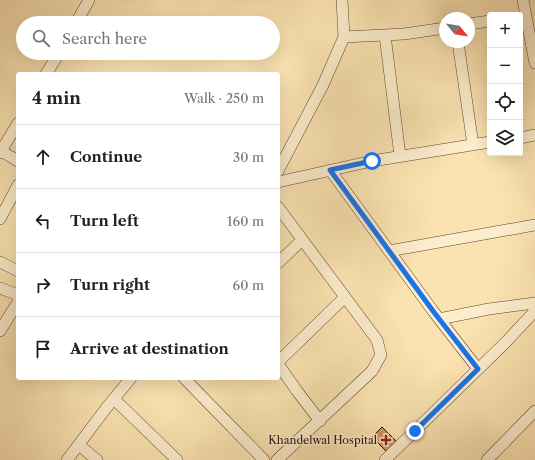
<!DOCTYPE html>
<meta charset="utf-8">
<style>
:root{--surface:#fff;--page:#f6f6f6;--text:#202124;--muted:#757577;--line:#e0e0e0}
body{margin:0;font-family:"Libre Caslon Text",serif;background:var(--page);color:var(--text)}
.controls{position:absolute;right:12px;top:12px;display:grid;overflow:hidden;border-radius:4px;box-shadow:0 4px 16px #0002}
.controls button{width:36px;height:36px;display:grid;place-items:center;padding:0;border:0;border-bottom:1px solid var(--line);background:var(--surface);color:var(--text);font:20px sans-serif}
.compass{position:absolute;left:439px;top:12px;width:36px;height:36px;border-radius:50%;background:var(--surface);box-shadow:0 4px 16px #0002;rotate:120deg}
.stop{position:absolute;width:12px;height:12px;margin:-9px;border:3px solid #1a73e8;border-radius:50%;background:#fff}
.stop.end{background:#1a73e8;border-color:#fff;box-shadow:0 1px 4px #0008}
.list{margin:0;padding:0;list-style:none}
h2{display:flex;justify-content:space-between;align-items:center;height:52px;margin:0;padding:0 16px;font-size:17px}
h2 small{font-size:13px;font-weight:400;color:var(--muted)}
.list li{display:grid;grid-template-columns:26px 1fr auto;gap:12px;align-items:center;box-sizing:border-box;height:64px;padding:0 16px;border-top:1px solid var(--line)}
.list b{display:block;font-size:15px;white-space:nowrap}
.list em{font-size:13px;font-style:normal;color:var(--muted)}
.icon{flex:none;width:22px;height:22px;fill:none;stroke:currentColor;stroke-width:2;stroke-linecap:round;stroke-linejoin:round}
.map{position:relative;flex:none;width:535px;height:460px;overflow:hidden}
.search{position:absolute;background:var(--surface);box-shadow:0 4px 16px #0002;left:16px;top:16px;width:264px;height:44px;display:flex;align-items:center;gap:10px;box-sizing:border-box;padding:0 14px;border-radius:22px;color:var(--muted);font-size:15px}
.panel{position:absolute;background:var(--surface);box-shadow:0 4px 16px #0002;left:16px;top:72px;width:264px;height:308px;border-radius:4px}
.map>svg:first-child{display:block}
.building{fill:#d78f67;stroke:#270e05}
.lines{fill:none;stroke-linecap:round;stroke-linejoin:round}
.minor-casing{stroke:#5c4330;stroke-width:12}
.minor{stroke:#fcedcc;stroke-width:11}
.route{stroke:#1a73e8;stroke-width:5}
.poi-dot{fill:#8f2418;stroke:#fcedcc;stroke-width:1.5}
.labels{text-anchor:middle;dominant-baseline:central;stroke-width:3;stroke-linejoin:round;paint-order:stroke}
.poi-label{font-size:11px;fill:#270e05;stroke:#fcedcc;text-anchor:end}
</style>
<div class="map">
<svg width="535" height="460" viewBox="0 0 535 460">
<rect width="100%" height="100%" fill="#fbe3b1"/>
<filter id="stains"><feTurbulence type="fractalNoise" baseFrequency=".005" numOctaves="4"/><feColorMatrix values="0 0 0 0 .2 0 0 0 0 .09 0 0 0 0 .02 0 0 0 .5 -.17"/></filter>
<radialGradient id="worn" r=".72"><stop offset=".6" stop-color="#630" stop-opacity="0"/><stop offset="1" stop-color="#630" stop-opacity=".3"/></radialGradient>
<path class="building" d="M 382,427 L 398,443 L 388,453 L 372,437 Z"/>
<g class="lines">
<defs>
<path id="minor" d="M 523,0 L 535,63
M 76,23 L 89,0
M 469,24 L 490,21
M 385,35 L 400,156
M 344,37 L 404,34 L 445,28
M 458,42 L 473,145
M 46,74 L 59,53
M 520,138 L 535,135
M 1,151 L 18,161
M 0,153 L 18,123
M 330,170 L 433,311 L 478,369
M 278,171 L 323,85 L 344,37 L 342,0
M 278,182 L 372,161 L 490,142
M 0,219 L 18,185
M 389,251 L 535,225
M 0,262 L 18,271
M 278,263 L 302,240
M 0,288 L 18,295
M 439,319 L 489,309 L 535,303
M 0,331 L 18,302
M 278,362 L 345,297
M 278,364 L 297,391 L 320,421
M 184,378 L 264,460
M 114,399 L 177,460
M 79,445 L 97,460
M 67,460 L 107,407 L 131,378
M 277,460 L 372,371 L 381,355 L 377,340 L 278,207
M 385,460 L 506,342 L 535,311
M 487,460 L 535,411"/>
</defs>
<use href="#minor" class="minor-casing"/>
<use href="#minor" class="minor"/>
</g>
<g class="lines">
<path class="route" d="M 372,161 L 330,170 L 433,311 L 478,369 L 415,431"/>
</g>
<path class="poi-dot" d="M384 434h4v4h4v4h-4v4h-4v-4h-4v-4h4z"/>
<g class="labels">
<g class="poi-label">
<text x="377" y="440">Khandelwal Hospital</text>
</g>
</g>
<rect width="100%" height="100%" filter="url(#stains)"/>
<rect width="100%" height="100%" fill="url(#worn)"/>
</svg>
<div class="controls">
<button>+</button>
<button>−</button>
<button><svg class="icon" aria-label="locate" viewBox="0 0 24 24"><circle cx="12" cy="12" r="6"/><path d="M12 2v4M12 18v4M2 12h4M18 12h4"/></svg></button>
<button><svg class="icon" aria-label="layers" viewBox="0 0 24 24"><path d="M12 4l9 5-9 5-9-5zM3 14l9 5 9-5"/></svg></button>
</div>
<svg class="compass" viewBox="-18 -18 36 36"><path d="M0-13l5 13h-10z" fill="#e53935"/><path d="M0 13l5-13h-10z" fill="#757577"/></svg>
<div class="stop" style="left:372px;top:161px"></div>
<div class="stop end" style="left:415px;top:431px"></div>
<div class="search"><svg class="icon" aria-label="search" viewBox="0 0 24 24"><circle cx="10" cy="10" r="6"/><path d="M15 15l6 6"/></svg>Search here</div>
<section class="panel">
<h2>4 min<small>Walk · 250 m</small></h2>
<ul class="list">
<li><svg class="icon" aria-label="ahead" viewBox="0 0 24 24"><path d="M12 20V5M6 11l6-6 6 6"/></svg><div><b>Continue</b></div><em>30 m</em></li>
<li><svg class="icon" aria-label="left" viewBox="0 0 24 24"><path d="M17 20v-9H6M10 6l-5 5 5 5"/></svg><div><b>Turn left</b></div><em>160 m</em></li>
<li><svg class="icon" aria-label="right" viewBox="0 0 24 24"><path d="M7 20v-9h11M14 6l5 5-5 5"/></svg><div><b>Turn right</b></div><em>60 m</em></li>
<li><svg class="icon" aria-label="arrive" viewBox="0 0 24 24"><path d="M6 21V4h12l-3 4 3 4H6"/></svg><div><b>Arrive at destination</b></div></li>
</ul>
</section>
</div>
